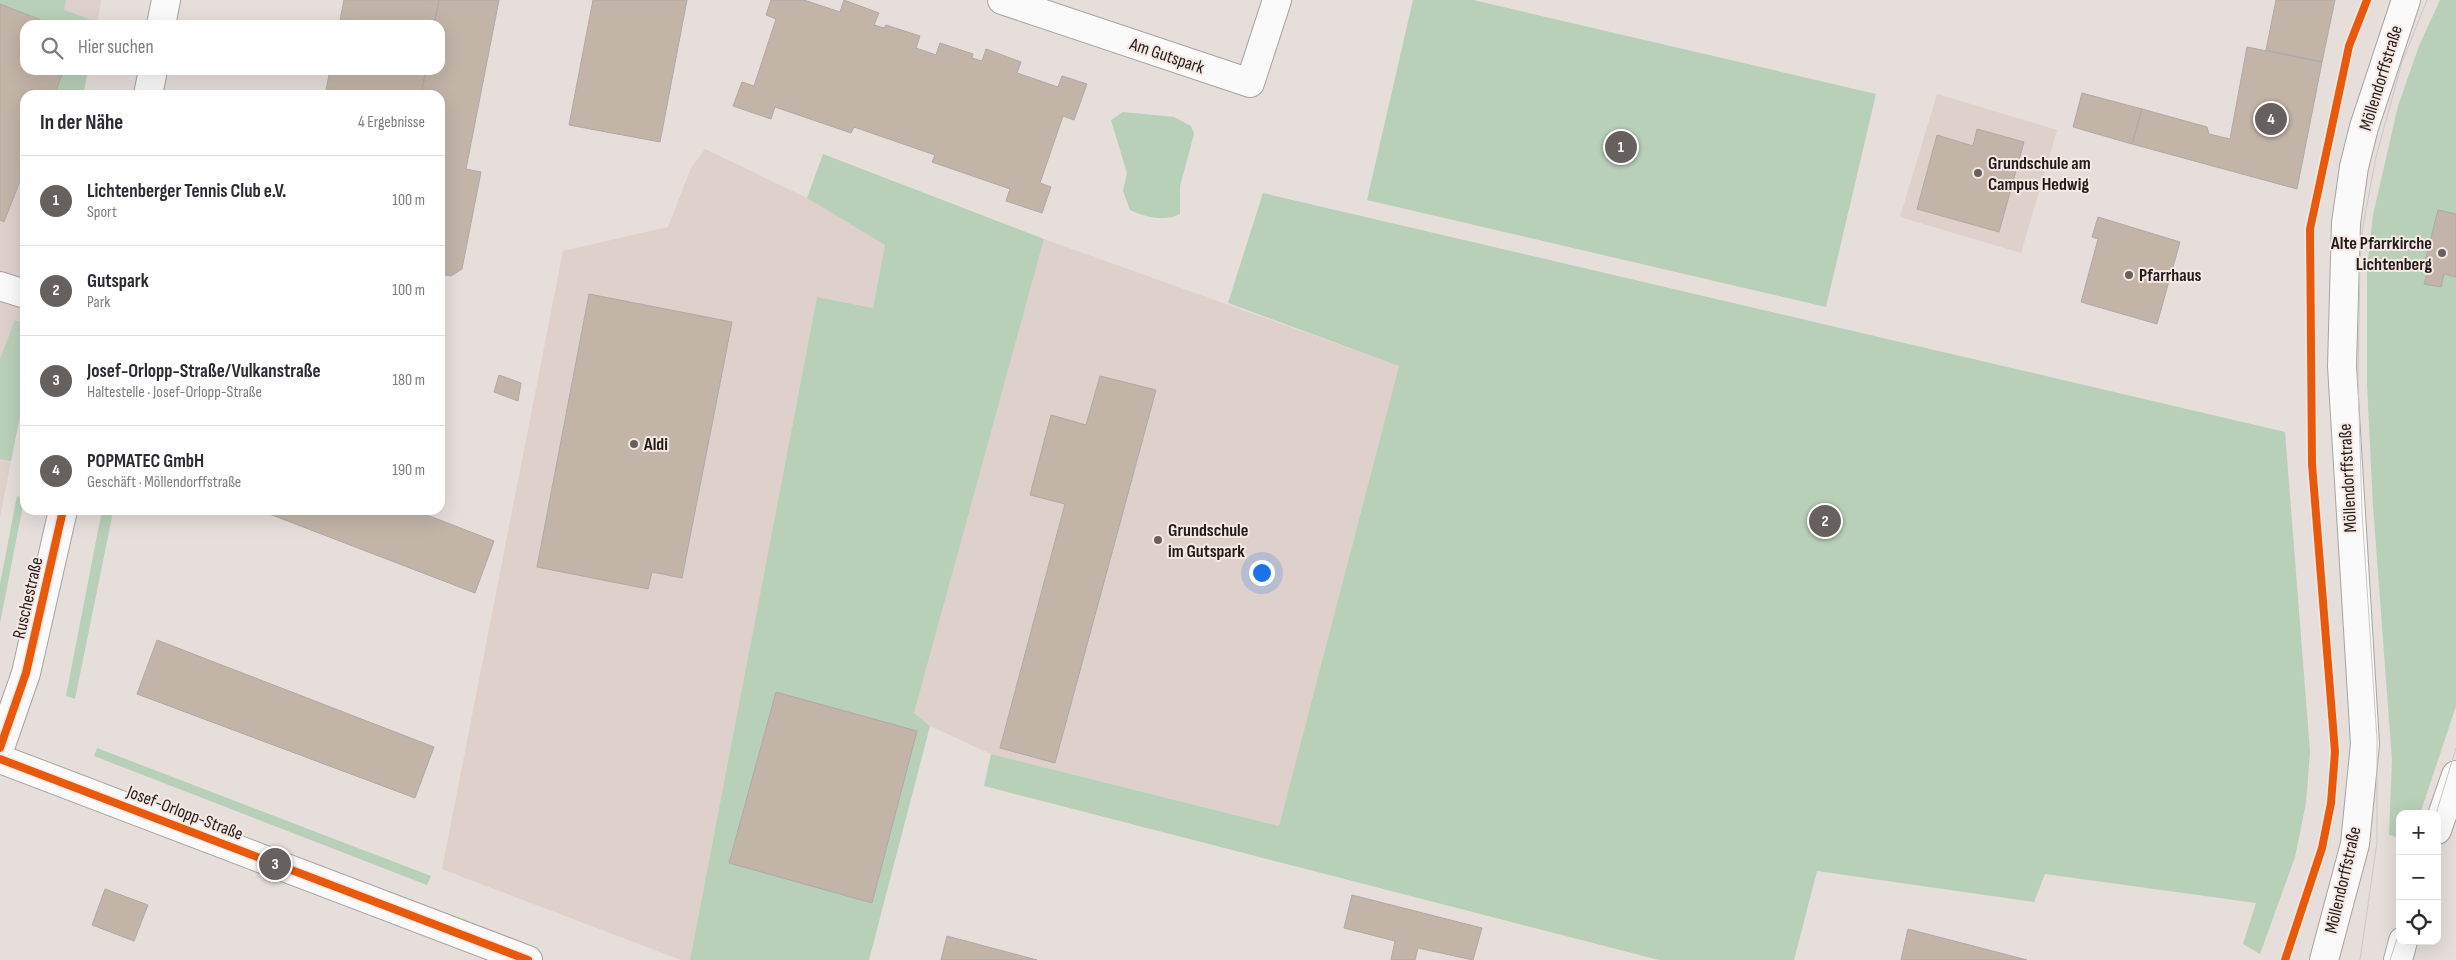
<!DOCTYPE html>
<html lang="de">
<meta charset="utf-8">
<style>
:root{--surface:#fff;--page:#f7f7f7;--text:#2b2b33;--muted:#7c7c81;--line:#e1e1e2;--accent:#66605e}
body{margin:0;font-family:"Sofia Sans Condensed",sans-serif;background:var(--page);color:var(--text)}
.controls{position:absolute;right:15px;bottom:15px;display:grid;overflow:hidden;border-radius:10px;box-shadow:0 5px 20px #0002}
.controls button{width:45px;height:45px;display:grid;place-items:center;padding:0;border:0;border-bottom:1px solid var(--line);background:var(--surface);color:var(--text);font:25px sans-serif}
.you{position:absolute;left:1261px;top:572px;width:18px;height:18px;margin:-12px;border:4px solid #fff;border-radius:50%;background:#1a73e8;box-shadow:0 0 0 8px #1a73e833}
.badge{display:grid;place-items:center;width:32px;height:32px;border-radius:50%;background:var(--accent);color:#fff;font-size:16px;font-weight:700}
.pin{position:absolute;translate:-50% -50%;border:2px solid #fff;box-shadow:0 1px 5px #0006}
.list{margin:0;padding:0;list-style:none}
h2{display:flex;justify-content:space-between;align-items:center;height:65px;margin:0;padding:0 20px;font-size:21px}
h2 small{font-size:16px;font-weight:400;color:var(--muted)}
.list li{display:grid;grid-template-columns:32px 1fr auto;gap:15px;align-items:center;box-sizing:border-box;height:90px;padding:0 20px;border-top:1px solid var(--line)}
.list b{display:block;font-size:19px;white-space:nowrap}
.list p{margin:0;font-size:16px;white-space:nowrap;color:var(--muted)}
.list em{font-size:16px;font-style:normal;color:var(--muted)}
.icon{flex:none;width:28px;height:28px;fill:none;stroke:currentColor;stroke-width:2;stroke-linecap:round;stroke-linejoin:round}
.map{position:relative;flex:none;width:2456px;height:960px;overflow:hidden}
.search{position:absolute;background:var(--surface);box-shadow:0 5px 20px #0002;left:20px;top:20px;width:425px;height:55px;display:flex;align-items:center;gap:12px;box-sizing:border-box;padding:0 18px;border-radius:15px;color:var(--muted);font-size:19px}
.panel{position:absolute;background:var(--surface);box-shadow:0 5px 20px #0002;left:20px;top:90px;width:425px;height:425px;border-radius:15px}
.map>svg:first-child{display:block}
.built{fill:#ded0cb}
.green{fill:#b8cfb8}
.building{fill:#c2b4a7;stroke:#afaaa7}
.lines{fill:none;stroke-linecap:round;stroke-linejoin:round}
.minor-casing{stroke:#a8a3a0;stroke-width:30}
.major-casing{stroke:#a8a3a0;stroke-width:30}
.minor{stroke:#fbfafa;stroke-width:28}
.major{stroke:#fbfafa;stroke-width:28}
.tram{stroke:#cac8c7;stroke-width:1}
.cycleway-casing{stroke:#f6e9e4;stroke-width:11}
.cycleway{stroke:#e8590c;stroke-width:8}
.poi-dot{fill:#66605e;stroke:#f6e9e4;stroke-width:2}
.labels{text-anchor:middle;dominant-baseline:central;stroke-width:4;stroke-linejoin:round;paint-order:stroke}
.street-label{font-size:18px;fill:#211c1b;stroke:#f6e9e4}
.poi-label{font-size:18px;font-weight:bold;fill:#211c1b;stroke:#f6e9e4;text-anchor:start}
</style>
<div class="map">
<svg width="2456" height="960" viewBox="0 0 2456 960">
<rect width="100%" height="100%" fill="#e5dedb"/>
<path class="built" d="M 0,0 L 101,0 L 97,25 L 25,25 L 25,70 L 88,70 L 83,95 L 25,95 L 25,390 L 0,517 Z
M 1937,94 L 2057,130 L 2021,253 L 1900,217 Z
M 705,149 L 807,198 L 885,245 L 873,308 L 817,297 L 690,960 L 681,960 L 442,869 L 563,251 L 668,227 L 691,168 Z
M 1044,239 L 1399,366 L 1279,826 L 991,754 L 930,726 L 914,713 Z"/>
<path class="green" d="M 0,0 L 66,0 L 64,10 L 97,22 L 97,25 L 54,25 L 0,4 Z
M 1413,0 L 1473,0 L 1876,94 L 1826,307 L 1367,200 Z
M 2440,0 L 2456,0 L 2456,706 L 2420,814 L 2400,814 L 2400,838 L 2389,835 L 2392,760 L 2373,506 L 2367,384 L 2367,268 L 2373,215 L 2398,106 L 2419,46 Z
M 64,70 L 88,70 L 83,95 L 54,95 Z
M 1123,112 L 1174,117 L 1191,126 L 1194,134 L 1180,186 L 1180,214 C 1165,222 1145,217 1130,210 L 1123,191 L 1127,173 L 1111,120 Z
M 823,154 L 1044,239 L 914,713 L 930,726 L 869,960 L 690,960 L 817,297 L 873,308 L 885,245 L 807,198 Z
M 1263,193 L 2285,432 L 2310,752 L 2306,803 L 2295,857 L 2260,954 L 2243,944 L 2256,903 L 2045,874 L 2034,902 L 1817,871 L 1794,960 L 1659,960 L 984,786 L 991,754 L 1279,826 L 1399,366 L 1228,303 Z
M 15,320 L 25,324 L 25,390 L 11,461 L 0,459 L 0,359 Z
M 17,496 L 24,500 L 0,623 L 0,584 Z
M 102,510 L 113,512 L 75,699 L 66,696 Z
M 97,748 L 431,876 L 427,885 L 94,756 Z"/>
<path class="building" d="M 344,0 L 439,0 L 434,25 L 339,25 Z
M 439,0 L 499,0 L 466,169 L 481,172 L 462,269 L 451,276 L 440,274 L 440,95 L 421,95 L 426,70 L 440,70 L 440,25 L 434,25 Z
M 593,0 L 687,0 L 660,142 L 569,125 Z
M 771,0 L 804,0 L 840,12 L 844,0 L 879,13 L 874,25 L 884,28 L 886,25 L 920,36 L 916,48 L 936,55 L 940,43 L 973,54 L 972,58 L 982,61 L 986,49 L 1021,62 L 1017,73 L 1058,87 L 1062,76 L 1087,84 L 1074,120 L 1063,116 L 1040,183 L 1051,187 L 1042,213 L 1006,201 L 1010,189 L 932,162 L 935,155 L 854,127 L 851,133 L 775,107 L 771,119 L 733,106 L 742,82 L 754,86 L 776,19 L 766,15 Z
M 2276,0 L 2335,0 L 2322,62 L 2266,50 Z
M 0,4 L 54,25 L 25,25 L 25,70 L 64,70 L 54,95 L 25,95 L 25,168 L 4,222 L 0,220 Z
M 2247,47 L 2322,62 L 2297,189 L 2132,144 L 2142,109 L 2207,127 L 2209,134 L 2230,139 Z
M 330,70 L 426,70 L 421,95 L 325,95 Z
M 2082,93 L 2142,109 L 2132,144 L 2073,127 Z
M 1977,129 L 2024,142 L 1999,232 L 1917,209 L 1937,135 L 1973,146 Z
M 2438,210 L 2456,214 L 2456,277 L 2444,274 L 2441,287 L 2424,284 L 2428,270 L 2423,269 Z
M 2098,217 L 2180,242 L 2157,324 L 2081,302 L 2098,239 L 2092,237 Z
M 589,294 L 732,322 L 682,578 L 652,572 L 648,589 L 537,567 Z
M 499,375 L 521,383 L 518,401 L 494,392 Z
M 1100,376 L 1156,390 L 1055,763 L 1000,748 L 1065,504 L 1030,495 L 1051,415 L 1086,425 Z
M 259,510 L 414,510 L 494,541 L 475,593 Z
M 157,640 L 434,747 L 415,798 L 137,694 Z
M 776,692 L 917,731 L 872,903 L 729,863 Z
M 105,889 L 148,905 L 134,941 L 92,925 Z
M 1352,895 L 1482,928 L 1473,960 L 1418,948 L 1415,960 L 1391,960 L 1395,941 L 1344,928 Z
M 1908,929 L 2027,960 L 1901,960 Z
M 947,936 L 1037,960 L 941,960 Z"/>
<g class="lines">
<defs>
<path id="minor" d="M 1002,0 L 1250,83 L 1277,0
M 161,25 L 166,0
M 148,95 L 153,70
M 0,286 L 25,294
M 0,748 L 26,673 L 63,510
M 0,759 L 528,960"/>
<path id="major" d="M 2437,830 L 2456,775
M 2324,960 L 2355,844 L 2365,744 L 2342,366 L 2346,223 L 2354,167 L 2364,127 L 2406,0
M 2398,960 L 2403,941"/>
</defs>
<use href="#minor" class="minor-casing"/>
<use href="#major" class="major-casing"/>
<use href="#minor" class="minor"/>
<use href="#major" class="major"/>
<path class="tram" d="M 2436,814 L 2456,748
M 2360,960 L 2377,842 L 2377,739 L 2362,512 L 2358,379 L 2360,259 L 2363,226 L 2376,157 L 2402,62 L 2427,0
M 2390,960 L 2400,930"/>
<defs>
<path id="cycleway" d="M 0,748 L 26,673 L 63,510
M 0,759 L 528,960
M 2285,960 L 2322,848 L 2331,803 L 2335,752 L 2312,464 L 2310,229 L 2349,46 L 2367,0"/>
</defs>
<use href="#cycleway" class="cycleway-casing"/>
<use href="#cycleway" class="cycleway"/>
</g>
<g class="poi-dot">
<circle cx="1978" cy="173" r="5"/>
<circle cx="2442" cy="253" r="5"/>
<circle cx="2129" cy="275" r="5"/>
<circle cx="634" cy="444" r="5"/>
<circle cx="1158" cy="540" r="5"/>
</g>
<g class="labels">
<g class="street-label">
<text transform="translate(1167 56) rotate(19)">Am Gutspark</text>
<text transform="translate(2381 78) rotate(-73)">Möllendorffstraße</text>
<text transform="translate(2348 478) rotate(-93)">Möllendorffstraße</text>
<text transform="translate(28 598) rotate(-77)">Ruschestraße</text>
<text transform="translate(185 813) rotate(21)">Josef-Orlopp-Straße</text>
<text transform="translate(2343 880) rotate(-77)">Möllendorffstraße</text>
</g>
<g class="poi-label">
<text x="1988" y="163">Grundschule am<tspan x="1988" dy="21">Campus Hedwig</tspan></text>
<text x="2432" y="243" text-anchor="end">Alte Pfarrkirche<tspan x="2432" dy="21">Lichtenberg</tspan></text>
<text x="2139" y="275">Pfarrhaus</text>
<text x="644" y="444">Aldi</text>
<text x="1168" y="530">Grundschule<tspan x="1168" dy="21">im Gutspark</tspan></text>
</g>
</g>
</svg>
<div class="controls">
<button>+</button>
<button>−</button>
<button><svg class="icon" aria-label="locate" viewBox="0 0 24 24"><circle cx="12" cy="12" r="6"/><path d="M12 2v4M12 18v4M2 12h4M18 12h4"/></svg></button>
</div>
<div class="you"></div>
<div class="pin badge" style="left:1621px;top:147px">1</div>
<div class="pin badge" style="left:1825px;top:521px">2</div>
<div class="pin badge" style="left:275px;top:864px">3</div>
<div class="pin badge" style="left:2271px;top:119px">4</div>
<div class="search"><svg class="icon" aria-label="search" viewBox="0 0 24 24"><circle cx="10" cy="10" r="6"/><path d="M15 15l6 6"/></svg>Hier suchen</div>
<section class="panel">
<h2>In der Nähe<small>4 Ergebnisse</small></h2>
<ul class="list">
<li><span class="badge">1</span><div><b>Lichtenberger Tennis Club e.V.</b><p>Sport</p></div><em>100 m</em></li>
<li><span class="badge">2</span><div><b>Gutspark</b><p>Park</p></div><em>100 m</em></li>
<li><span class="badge">3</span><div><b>Josef-Orlopp-Straße/Vulkanstraße</b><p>Haltestelle · Josef-Orlopp-Straße</p></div><em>180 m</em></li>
<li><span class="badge">4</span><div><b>POPMATEC GmbH</b><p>Geschäft · Möllendorffstraße</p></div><em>190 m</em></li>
</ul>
</section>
</div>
